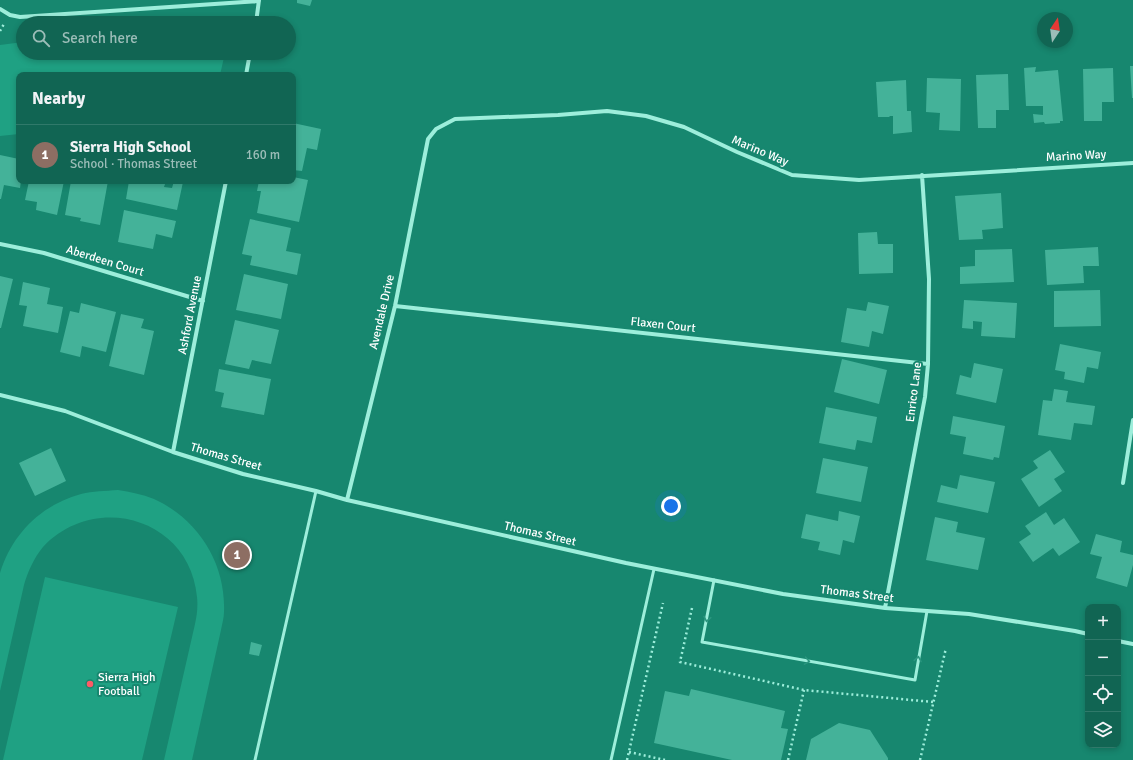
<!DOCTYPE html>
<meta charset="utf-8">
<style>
:root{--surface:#116553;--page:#1e6e5d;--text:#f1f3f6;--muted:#9cbdb8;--line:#30796a;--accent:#8c9099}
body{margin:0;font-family:Signika,sans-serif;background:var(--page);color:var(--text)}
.controls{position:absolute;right:12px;bottom:12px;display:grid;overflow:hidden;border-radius:8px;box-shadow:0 2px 6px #0003}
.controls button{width:36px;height:36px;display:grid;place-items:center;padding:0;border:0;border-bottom:1px solid var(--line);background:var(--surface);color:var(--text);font:20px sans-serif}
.compass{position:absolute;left:1037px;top:12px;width:36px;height:36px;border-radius:50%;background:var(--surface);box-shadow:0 2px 6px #0003;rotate:13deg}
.you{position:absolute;left:671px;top:506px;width:14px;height:14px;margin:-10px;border:3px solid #fff;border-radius:50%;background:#1a73e8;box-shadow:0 0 0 6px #1a73e833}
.badge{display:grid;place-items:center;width:26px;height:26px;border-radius:50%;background:var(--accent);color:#fff;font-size:13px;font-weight:700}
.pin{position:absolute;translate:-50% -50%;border:2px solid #fff;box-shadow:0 1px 4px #0006}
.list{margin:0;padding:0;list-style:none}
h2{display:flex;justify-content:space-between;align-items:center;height:52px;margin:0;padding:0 16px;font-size:17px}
h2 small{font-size:13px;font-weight:400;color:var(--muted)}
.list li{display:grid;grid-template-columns:26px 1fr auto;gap:12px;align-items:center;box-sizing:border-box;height:60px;padding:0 16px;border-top:1px solid var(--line)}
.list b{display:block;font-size:15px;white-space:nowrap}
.list p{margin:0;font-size:13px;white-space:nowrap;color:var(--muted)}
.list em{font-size:13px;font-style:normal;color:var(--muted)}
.icon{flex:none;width:22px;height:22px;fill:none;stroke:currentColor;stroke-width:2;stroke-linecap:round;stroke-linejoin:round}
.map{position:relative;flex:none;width:1133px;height:760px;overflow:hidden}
.search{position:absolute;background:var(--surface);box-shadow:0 2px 6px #0003;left:16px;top:16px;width:280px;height:44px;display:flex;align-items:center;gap:10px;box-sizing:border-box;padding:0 14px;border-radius:22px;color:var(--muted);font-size:15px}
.panel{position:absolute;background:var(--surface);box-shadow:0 2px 6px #0003;left:16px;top:72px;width:280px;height:112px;border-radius:8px}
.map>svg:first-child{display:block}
.green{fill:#1fa183}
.building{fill:#44b299}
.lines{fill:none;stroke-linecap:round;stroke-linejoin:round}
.path{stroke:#9deedb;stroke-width:2.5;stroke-dasharray:2 3;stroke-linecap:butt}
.lane{stroke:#9deedb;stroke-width:3}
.street{stroke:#9deedb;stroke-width:4}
.oneway{stroke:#2b967f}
.poi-dot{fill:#ff5a66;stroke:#17876f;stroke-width:1.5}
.labels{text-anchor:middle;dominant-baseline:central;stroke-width:4;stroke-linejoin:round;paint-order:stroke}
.street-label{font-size:12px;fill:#fff;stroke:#17876f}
.poi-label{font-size:12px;fill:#fff;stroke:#17876f;text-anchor:start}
</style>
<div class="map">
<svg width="1133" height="760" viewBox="0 0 1133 760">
<rect width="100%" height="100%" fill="#17876f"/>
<path class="green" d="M 23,42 L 23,53 L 225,53 L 220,75 L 19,75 L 19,134 L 0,136 L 0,45 Z
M 118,490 C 130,492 142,494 154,499 C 198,519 226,563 224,612 C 224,618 222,624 221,630 L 192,760 L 164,760 L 195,624 C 197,615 198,606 197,597 C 190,519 96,491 43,547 C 34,558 28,571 24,585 L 0,691 L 0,573 C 12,534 41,505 81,494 C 93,491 105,491 118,490 Z
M 45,577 L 178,607 L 142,760 L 3,760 Z"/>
<path class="building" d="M 297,0 L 312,0 L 310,6 L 297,3 Z
M 1130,66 L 1133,66 L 1133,98 L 1132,98 Z
M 1036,67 L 1035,72 L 1058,70 L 1063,121 L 1060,121 L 1060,123 L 1045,124 L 1044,122 L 1034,123 L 1033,114 L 1043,115 L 1043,106 L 1026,106 L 1024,68 Z
M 1113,68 L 1114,102 L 1102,102 L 1102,121 L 1084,121 L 1083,69 Z
M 1008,74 L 1009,110 L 996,110 L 996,128 L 978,128 L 976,75 Z
M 927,78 L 961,79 L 960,131 L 939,130 L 940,113 L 926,112 Z
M 906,80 L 907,111 L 911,111 L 912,132 L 893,134 L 893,116 L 890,116 L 889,117 L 878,117 L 876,82 Z
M 293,123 L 321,129 L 317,150 L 307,148 L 302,171 L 293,170 Z
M 0,155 L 19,159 L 19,181 L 21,181 L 20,188 L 4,185 L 1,199 L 0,199 Z
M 293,177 L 308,180 L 299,222 L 257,213 L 261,191 L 257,191 L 259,181 L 293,181 Z
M 29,181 L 64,181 L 57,215 L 36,210 L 37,202 L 25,200 Z
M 71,181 L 108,181 L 100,225 L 80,221 L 81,218 L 65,215 Z
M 129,181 L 166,181 L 164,187 L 172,188 L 174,181 L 183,182 L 177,210 L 126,199 Z
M 1001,193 L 1003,228 L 982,230 L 983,239 L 959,240 L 955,196 Z
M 124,210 L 176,221 L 172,238 L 156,234 L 153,249 L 118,242 Z
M 250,219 L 291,228 L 286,251 L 301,254 L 297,275 L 250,265 L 252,256 L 242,254 Z
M 877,232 L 878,244 L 893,244 L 893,273 L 859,274 L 858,233 Z
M 1098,247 L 1099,266 L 1083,266 L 1084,283 L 1047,285 L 1045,250 Z
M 1012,249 L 1014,282 L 960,284 L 960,267 L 975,266 L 975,250 Z
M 244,274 L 288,284 L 281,319 L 236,310 Z
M 0,276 L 13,279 L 1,328 L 0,328 Z
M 23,282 L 50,288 L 47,304 L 63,307 L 58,333 L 23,326 L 27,306 L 19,305 Z
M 1100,290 L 1101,326 L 1054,327 L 1054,291 Z
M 964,300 L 1017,303 L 1015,338 L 981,336 L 982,322 L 973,321 L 973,329 L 962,328 Z
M 868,302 L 889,306 L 883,334 L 872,331 L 869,347 L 841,342 L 847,308 L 866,311 Z
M 81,303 L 116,312 L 106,352 L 82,346 L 80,357 L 60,352 L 70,311 L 79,313 Z
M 121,314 L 144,319 L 141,328 L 154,331 L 144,375 L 109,366 Z
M 235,320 L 279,330 L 271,364 L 252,360 L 249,369 L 225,364 Z
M 1060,344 L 1101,352 L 1098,369 L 1087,367 L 1084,383 L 1064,379 L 1065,372 L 1055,370 Z
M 842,359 L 887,370 L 879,404 L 834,392 Z
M 974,363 L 1003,369 L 996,403 L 956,394 L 960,375 L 971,378 Z
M 219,369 L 271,379 L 264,415 L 221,407 L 224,393 L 215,391 Z
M 1054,389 L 1068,391 L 1066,402 L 1095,406 L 1092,425 L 1074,423 L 1071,440 L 1038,435 L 1043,400 L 1052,401 Z
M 826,407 L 877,417 L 872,443 L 857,440 L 855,450 L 819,443 Z
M 953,416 L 1005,426 L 999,458 L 994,457 L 993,460 L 963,454 L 966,437 L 950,434 Z
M 51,448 L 66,481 L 35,496 L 19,463 Z
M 1050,450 L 1065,472 L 1054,479 L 1062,491 L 1039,507 L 1021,479 L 1038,468 L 1033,461 Z
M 823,458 L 868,467 L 861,502 L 816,493 Z
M 960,475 L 995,482 L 988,513 L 937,502 L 941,485 L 957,489 Z
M 839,511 L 860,516 L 854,543 L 843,540 L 840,555 L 818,550 L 820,542 L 801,538 L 806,514 L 838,521 Z
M 1046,512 L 1054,525 L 1064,518 L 1080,542 L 1059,556 L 1053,548 L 1033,562 L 1019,542 L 1031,534 L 1025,526 Z
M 935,517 L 958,522 L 956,532 L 985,538 L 978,570 L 926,560 Z
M 1096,534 L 1122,541 L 1120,552 L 1133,555 L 1133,565 L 1127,587 L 1096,578 L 1102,557 L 1090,554 Z
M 251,642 L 262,645 L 259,656 L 249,654 Z
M 691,689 L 785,711 L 781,728 L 788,729 L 781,760 L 732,760 L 654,743 L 665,691 L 689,696 Z
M 839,723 L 870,730 L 888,758 L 888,760 L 806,760 L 811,739 Z"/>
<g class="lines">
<path class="path" d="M 0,31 L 4,24
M 692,608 L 680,662 L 804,690 L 933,702
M 629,752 L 665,760
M 627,760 L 663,603
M 788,760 L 804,690
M 920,760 L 946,648"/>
<path class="lane" d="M 714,580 L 702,642 L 915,680 L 927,611
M 255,760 L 316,491
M 611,760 L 654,569"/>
<path class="street" d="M 0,9 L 10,15 L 20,17 L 259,1
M 256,23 L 259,0
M 246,75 L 250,53
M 0,244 L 44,253 L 203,301
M 395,306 L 928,364
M 0,395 L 65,411 L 173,452 L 243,474 L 316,491 L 347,500 L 626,563 L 783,594 L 885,608 L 969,614 L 1075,631 L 1088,634
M 173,452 L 226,181
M 1123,483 L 1133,420
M 347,500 L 395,306 L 428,139 L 436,129 L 455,119 L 558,115 L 607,111 L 646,116 L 684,127 L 737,152 L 792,175 L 859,180 L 1133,163
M 885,608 L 925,397 L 928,364 L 929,279 L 922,175
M 1118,641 L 1133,644"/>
</g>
<defs><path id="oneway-chevron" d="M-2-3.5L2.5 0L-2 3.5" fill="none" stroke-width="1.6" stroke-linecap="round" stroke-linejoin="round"/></defs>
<g class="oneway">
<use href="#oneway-chevron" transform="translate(707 619) rotate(101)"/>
<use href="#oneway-chevron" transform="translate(918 659) rotate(-80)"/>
<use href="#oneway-chevron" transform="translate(807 661) rotate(10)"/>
</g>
<circle class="poi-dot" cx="90" cy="684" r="4"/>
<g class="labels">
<g class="street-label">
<text transform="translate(760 151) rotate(23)">Marino Way</text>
<text transform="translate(1076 156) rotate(-3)">Marino Way</text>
<text transform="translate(105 261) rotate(17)">Aberdeen Court</text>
<text transform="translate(382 312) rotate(-77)">Avendale Drive</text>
<text transform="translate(190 315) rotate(-79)">Ashford Avenue</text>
<text transform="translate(663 325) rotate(6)">Flaxen Court</text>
<text transform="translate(914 392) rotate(-83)">Enrico Lane</text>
<text transform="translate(226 457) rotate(16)">Thomas Street</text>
<text transform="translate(540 534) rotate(13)">Thomas Street</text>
<text transform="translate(857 594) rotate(7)">Thomas Street</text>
</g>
<g class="poi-label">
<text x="98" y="677">Sierra High<tspan x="98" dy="14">Football</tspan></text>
</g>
</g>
</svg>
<div class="controls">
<button>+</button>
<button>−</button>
<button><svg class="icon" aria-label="locate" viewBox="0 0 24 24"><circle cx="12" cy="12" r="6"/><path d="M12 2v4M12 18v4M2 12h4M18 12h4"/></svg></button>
<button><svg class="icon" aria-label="layers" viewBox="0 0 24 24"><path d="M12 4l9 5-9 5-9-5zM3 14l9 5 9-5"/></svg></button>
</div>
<svg class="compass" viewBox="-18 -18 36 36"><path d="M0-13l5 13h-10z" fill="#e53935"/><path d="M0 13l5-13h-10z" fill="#9cbdb8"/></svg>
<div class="you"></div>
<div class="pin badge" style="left:237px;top:555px;background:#8d6e63">1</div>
<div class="search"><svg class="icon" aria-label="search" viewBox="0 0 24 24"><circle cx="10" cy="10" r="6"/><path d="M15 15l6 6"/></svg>Search here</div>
<section class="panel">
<h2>Nearby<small></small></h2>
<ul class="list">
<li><span class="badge" style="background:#8d6e63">1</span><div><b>Sierra High School</b><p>School · Thomas Street</p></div><em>160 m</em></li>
</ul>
</section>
</div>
